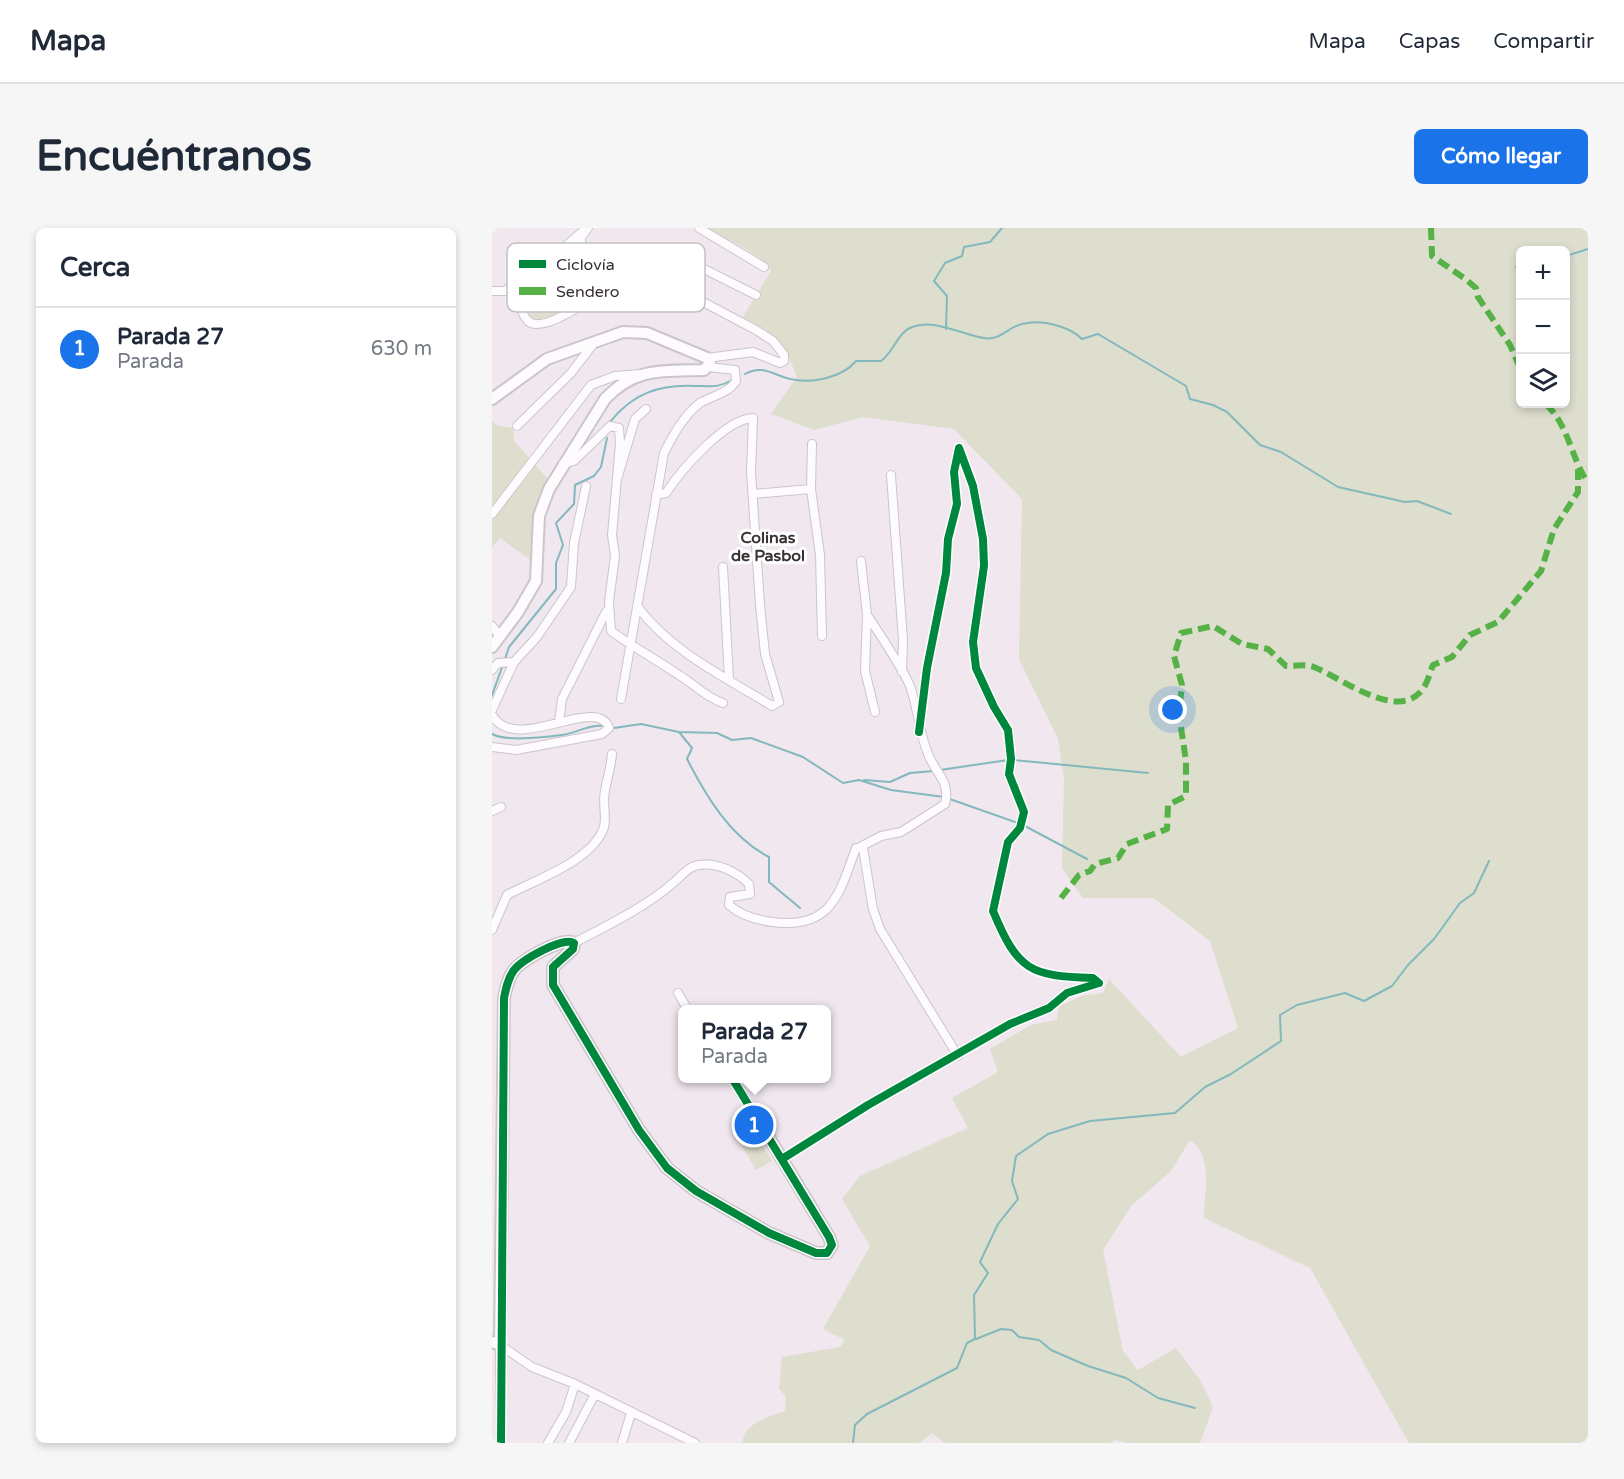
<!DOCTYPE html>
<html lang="es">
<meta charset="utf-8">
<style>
:root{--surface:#fff;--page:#f6f6f7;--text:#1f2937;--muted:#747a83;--line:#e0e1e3;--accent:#1a73e8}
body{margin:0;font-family:"Varela Round",sans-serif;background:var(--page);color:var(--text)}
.controls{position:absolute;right:18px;top:18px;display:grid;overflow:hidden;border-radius:9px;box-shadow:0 3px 9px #0003}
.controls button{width:54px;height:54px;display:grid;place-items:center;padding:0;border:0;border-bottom:2px solid var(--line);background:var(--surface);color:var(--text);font:30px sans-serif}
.you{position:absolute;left:681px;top:482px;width:21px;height:21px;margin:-15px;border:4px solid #fff;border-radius:50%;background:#1a73e8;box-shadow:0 0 0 9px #1a73e833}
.badge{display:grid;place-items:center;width:39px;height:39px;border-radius:50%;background:var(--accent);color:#fff;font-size:20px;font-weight:700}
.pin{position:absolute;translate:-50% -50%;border:3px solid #fff;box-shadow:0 2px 6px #0006}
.popup{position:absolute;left:186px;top:777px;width:153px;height:78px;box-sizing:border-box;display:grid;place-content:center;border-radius:9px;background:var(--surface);filter:drop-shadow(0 2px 4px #0005);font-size:20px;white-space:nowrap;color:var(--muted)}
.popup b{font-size:22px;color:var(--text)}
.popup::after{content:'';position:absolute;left:50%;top:100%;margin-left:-12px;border:12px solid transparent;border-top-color:var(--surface)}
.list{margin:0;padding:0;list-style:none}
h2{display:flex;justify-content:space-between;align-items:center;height:78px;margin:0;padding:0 24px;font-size:26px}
h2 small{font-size:20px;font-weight:400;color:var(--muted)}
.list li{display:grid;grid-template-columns:39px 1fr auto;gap:18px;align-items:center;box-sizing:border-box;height:84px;padding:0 24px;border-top:2px solid var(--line)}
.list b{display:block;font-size:22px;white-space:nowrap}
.list p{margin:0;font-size:20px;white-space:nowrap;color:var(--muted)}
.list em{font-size:20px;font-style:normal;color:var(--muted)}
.icon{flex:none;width:33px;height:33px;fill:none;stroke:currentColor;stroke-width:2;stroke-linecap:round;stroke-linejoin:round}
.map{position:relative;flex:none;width:1096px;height:1215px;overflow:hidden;border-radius:9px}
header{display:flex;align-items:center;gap:36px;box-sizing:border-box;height:84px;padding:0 30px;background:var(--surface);border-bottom:2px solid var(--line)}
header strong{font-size:28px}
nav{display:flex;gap:33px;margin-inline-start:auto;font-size:21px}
.intro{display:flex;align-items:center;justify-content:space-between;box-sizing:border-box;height:144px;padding:0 36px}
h1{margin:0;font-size:42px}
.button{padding:15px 27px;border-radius:9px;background:var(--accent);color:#fff;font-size:21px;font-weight:700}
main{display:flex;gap:36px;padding:0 36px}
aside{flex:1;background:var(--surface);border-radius:9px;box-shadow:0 3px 9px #0003}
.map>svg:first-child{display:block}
.green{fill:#dddecd;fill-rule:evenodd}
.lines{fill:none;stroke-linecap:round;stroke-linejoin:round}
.stream{stroke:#83b8bd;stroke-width:2}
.street-casing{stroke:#ccc5cb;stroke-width:10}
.secondary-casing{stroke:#ccc5cb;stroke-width:14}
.street{stroke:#fdfbfd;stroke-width:8}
.secondary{stroke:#fdfbfd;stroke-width:10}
.quiet{stroke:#56b246;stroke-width:6;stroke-dasharray:12 6;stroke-linecap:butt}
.cycleway-casing{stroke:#fff;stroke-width:11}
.cycleway{stroke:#00873e;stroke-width:8}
.labels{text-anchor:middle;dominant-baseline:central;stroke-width:6;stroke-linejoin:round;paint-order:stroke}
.neighbourhood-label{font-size:16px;font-weight:bold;fill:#373036;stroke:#fff}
.key{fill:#fff;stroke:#c3c1c3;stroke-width:1.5}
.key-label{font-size:16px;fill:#373036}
</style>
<header>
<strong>Mapa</strong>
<nav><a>Mapa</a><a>Capas</a><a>Compartir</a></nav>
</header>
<div class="intro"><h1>Encuéntranos</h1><a class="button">Cómo llegar</a></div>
<main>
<aside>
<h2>Cerca<small></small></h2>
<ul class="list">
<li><span class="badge">1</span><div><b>Parada 27</b><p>Parada</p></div><em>630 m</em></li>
</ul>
</aside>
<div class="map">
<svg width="1096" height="1215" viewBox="0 0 1096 1215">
<rect width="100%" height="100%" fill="#f0e7ef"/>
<path class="green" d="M 211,0 L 1096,0 L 1096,1215 L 917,1215 L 818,1040 L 712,990 C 712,964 722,929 698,912 L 679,943 L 640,977 L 611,1022 L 631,1123 L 646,1142 L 684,1120 L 708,1152 L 721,1179 L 708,1215 L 635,1215 L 624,1212 L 617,1215 L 453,1215 L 440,1205 L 427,1215 L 250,1215 C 254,1194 275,1189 293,1183 L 294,1168 L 287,1161 L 290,1129 L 348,1119 L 353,1112 L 331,1101 L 378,1018 L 350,971 L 368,948 L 476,900 L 460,870 L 506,844 L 498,821 L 539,797 L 565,792 L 567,778 L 590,768 L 611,765 L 617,751 L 689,829 L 746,800 L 718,713 L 662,670 L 591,670 L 570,640 L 572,551 L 566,511 L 527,431 L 530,271 L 462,201 L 371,189 L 322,202 L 279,186 L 305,149 C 291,111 285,108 251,89 L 279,43 C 266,22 233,11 211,0 ZM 1028,22 L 1074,22 L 1074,176 L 1028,176 Z
M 86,9 L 85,23 C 73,28 57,45 73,57 C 82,64 96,62 107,62 L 67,86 L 44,93 L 39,89 L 25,60 Z
M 0,193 L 4,197 L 21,200 L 22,213 L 56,251 L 43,283 L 44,336 L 8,310 L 0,319 Z
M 266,909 L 280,933 L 264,942 L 250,918 Z"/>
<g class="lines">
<path class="stream" d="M 1074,28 L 1096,21
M 1024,39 L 1028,38
M 454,101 L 455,68 L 442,53 L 453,35 L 470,28 L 472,19 L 498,14 L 510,0
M 253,146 C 271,136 281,147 298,151 C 319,156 350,150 364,133 L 389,133 C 401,125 406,104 420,99 C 442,90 470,107 492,110 C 508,113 516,99 530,96 C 549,91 577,98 590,111 L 606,106 L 694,158 L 698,171 L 721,177 L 735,184 L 768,217 L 789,224 L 846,259 L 913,274 L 925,273 L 959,286
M 118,194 C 141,165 168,156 204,158 C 219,158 227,160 240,152
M 13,431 L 17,419 L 64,361 L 64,335 L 71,317 L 64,295 L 82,276 L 83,257 L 102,248 L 109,239 L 115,210
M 0,467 L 11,437
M 122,500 L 149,496 L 187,504 L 225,505 L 240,512 L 259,510 L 311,529 L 351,555 L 367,552 L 399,562 L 452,569 L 526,595
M 187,504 L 200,520 L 195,531 C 214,568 238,609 277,629 L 277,654 L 308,680
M 0,506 C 15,514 52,509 70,507 C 85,505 97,496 112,498
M 522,532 L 656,545
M 448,542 L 516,532
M 372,552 L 398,554 L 418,545 L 442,543
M 531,597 L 595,631
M 484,1111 L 509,1101 L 520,1102 L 527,1109 L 547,1112 L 559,1122 L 596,1138 L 634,1150 L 666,1170 L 703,1180
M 361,1215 L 363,1197 L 375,1186 L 465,1140 L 475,1115 L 483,1111 L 482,1067 L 496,1045 L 488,1034 L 506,996 L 526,971 L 520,953 L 524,928 L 556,906 L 598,893 L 683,885 L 713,859 L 739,846 L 789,813 L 788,787 L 805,777 L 853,765 L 872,773 L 900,758 L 916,737 L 942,711 L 968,675 L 982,665 L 997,633"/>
<defs>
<path id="street" d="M 207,0 L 272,39
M 89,26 L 89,9 L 96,0
M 14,62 L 49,39 L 91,3
M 0,63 L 22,63 C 28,72 28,86 36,93 C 51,107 102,69 115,59
M 215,130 L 261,124 L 288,135 L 292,133 L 292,127 L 281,113 L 264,102 L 179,57 L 84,58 C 73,53 69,46 73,34 L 89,26 L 180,25 L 264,67
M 25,198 L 79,145 L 102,115
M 320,216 L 319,261 L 328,327 L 330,408
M 71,236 L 82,233 L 118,198 L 127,200 L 128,215 L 120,307 L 123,327 L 117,374 L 119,403 C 141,419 165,432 187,447 C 202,456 213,469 231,475
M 399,247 L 411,412 L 410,444
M 126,248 L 143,191 L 154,181
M 261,266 L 319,261
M 0,286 L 99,157 L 123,148 L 149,146
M 369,333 L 375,387 L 373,443 L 383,484
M 231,339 L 237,451
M 145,378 C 179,424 233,449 280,478 L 287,474 L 273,426 L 268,377 L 259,244 L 261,190 C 233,191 189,242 174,265 L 164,267
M 0,398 L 7,407
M 0,442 L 6,435 L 22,434
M 129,471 L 172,225 C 181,207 192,187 208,175 C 220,168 237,165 244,153 L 243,142 L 216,139
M 0,482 L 22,434 L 45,409 L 79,359 L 82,315 L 94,258
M 0,487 C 23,528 105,465 117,500 L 110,506 L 24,522 L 0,519
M 67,494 L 70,471 L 114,384
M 0,583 L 9,579
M 368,619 L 389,608 L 409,604 L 453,576 C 459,553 443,545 436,526 C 427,504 426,480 418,458 C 410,439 387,405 375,387
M 0,702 L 15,667 C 43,652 102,632 112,599 C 115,587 110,575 113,563 C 115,550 119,540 120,526
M 82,715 C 114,698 154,679 181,655 C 189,649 196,638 207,637 C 225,634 245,644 257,656 L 258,666 L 238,669 L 237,677 C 248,687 265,692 280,694 C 339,702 347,667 364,620 L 371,620 L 381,681 L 388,701 L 466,828
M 186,765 L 196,782
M 240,850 L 264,888
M 290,931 L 376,877 L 518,796 L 557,780 L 575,765 L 607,755 L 601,750 C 538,748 526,743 501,683 L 516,614 L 528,600 L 532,584 L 517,546 L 519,531 L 516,502 L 502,479 L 484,440 L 481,414 L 492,338 L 491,311 L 481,258 L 467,220 L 462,244 L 465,276 L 456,311 L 454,345 L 435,440 L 427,504
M 8,1117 L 40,1139 L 83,1156 L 203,1215
M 8,1117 L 9,1215
M 56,1215 L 74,1184 L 83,1156
M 77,1215 L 103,1166
M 130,1215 L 139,1185"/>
<path id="secondary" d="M 0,171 L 55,131 L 131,104 L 155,105 L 215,130 L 218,135 L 212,142 C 171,143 143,139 113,171 L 57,261 L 47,288 L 44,353 L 26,384 L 0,419
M 0,1114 L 8,1117 L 12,770 C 14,760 16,750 22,742 C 30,732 71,708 82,715 L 81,721 L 61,739 L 61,757 L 147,902 L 175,940 L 204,963 L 277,1005 L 324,1025 L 335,1025 L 340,1017 L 337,1009 L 264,888"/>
</defs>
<use href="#street" class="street-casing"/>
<use href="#secondary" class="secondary-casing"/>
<use href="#street" class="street"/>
<use href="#secondary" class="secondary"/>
<path class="quiet" d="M 939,0 L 940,28 L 972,50 L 984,60 L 986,69 L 1018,117 L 1028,140
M 1054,176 C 1077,198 1079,230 1096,255
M 569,670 L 587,647 L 598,643 L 603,636 L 626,630 L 635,616 L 675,601 L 676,577 L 694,568 L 694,533 L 687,486 L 690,457 L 682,428 L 689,405 L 721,398 L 750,416 L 776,421 L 794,438 C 802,438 814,436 822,439 C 848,449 909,497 932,459 C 936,453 938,444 941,437 L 960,429 L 978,407 L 1006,394 L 1049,343 L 1062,301 L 1086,264 L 1086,241"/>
<defs>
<path id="cycleway" d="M 290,931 L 376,877 L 518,796 L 557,780 L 575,765 L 607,755 L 601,750 C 538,748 526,743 501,683 L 516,614 L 528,600 L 532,584 L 517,546 L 519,531 L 516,502 L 502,479 L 484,440 L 481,414 L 492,338 L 491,311 L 481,258 L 467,220 L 462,244 L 465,276 L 456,311 L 454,345 L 435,440 L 427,504
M 9,1215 L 12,770 C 14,760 16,750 22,742 C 30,732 71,708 82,715 L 81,721 L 61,739 L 61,757 L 147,902 L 175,940 L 204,963 L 277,1005 L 324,1025 L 335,1025 L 340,1017 L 337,1009 L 240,850"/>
</defs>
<use href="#cycleway" class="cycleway-casing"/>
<use href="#cycleway" class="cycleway"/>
</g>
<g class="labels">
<g class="neighbourhood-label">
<text x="276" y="310">Colinas<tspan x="276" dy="18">de Pasbol</tspan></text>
</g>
</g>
<rect x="15" y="15" width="198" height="69" rx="9" class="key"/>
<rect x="27" y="32" width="27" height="8" fill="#00873e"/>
<rect x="27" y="59" width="27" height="8" fill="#56b246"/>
<g class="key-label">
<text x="64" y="42">Ciclovía</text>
<text x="64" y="69">Sendero</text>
</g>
</svg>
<div class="controls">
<button>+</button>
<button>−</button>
<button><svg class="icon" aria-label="layers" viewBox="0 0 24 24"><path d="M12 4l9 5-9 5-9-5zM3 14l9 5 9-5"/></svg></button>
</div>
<div class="you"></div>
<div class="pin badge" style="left:262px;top:897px">1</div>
<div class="popup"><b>Parada 27</b>Parada</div>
</div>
</main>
